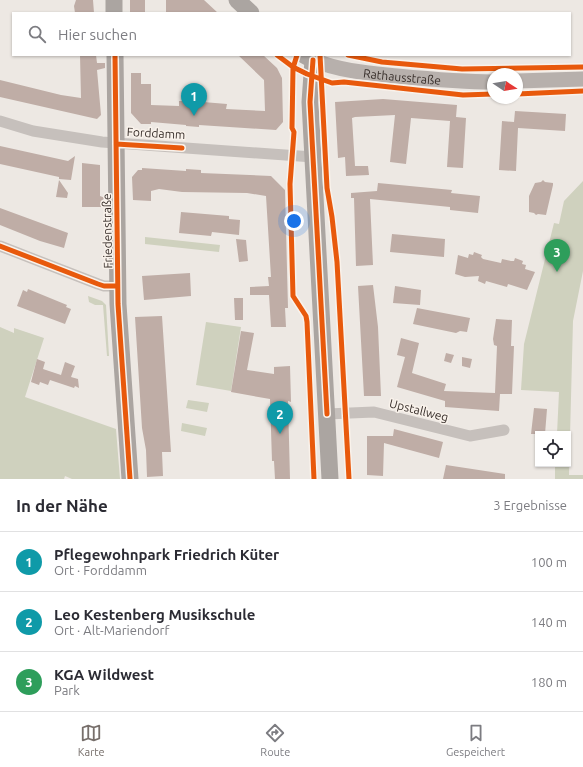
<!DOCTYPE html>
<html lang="de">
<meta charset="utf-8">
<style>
:root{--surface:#fff;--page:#f7f7f7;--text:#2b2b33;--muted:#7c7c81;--line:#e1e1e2;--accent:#776f6b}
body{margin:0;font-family:Ubuntu,sans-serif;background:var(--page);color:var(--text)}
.controls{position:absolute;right:12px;bottom:12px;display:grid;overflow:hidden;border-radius:0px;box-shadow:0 1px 3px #0004}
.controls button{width:36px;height:36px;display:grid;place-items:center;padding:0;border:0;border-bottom:1px solid var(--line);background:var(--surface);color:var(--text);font:20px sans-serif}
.compass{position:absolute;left:487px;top:68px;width:36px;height:36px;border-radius:50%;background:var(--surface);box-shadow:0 1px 3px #0004;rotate:102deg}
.you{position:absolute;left:294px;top:221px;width:14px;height:14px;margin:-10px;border:3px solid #fff;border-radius:50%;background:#1a73e8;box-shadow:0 0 0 6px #1a73e833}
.badge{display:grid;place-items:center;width:26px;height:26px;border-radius:50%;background:var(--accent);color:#fff;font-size:13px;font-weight:700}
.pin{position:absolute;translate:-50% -33px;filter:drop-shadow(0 1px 2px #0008)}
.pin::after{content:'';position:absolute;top:21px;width:14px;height:12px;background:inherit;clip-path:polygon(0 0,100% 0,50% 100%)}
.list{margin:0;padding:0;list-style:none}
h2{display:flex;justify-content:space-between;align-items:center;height:52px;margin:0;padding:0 16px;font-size:17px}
h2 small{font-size:13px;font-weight:400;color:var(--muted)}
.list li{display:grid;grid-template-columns:26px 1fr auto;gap:12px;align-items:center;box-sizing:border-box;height:60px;padding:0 16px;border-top:1px solid var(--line)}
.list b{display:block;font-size:15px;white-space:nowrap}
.list p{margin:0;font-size:13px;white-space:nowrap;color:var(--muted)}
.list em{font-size:13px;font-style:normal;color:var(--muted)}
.icon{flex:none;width:22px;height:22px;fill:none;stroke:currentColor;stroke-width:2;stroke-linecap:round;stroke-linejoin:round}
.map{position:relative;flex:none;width:583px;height:479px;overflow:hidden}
.search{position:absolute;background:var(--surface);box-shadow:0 1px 3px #0004;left:12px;right:12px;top:12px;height:44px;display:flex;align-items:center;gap:10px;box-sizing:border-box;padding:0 14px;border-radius:0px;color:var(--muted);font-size:15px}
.sheet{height:232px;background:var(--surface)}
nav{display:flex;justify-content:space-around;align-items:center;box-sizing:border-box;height:56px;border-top:1px solid var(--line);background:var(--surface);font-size:11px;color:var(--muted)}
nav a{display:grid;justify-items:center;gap:2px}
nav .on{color:var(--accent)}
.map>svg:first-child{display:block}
.green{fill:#cfd1be}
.building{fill:#bfada6}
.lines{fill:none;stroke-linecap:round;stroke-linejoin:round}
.minor{stroke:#c6c0bc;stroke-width:11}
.secondary{stroke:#b7b0ac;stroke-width:15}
.primary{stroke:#aba5a1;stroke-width:17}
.cycleway-casing{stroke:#f9f2eb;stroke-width:8}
.cycleway{stroke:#e8590c;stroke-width:5}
.labels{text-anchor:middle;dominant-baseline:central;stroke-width:3;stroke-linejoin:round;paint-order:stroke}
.street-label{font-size:12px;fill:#372e2a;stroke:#f9f2eb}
</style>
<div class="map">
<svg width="583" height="479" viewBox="0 0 583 479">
<rect width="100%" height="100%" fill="#ede8e3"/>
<path class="green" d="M 583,181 L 583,271 L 573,321 L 569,475 L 583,475 L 583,479 L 555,479 L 555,464 L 568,464 L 568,434 L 557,434 L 559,392 L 521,390 L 524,344 L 554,223 L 559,224 L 564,201 Z
M 145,237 L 220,245 L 219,252 L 145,244 Z
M 88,296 L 102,301 L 106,305 L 109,356 L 107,356 L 103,305 L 95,305 L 89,302 Z
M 206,322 L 241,327 L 231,391 L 196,385 Z
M 0,327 L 14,333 L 14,328 L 44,338 L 25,397 L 116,429 L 120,479 L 72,479 L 65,476 L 64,479 L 0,479 Z
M 188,400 L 209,403 L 207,412 L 186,408 Z
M 182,423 L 207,428 L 205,436 L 181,431 Z"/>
<path class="building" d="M 76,0 L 93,0 L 94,13 L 75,13 L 74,6 Z
M 130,0 L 145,0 L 145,13 L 130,13 Z
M 166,0 L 204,0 L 218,13 L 166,13 Z
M 80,55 L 96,55 L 97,63 L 105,63 L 105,68 L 97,70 L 101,115 L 97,119 L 0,97 L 0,80 L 61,95 L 81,98 Z
M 238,55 L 263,55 L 277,68 L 282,78 L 283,122 L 276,130 L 199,125 L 199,127 L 186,126 L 186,125 L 151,122 L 151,124 L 141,124 L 131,113 L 131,73 L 141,73 L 141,84 L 151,84 L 151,105 L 179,106 L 179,101 L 185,101 L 186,91 L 204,92 L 203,102 L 227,104 L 226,109 L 265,111 L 264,80 Z
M 383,99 L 457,105 L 456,117 L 466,118 L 463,168 L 447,167 L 450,121 L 411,118 L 406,164 L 390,162 L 395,115 L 355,117 L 352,118 L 355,166 L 368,166 L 369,175 L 346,176 L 345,157 L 338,158 L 335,102 Z
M 515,111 L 566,114 L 565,131 L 518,128 L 516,171 L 499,170 L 502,121 L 514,122 Z
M 0,146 L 68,161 L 75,156 L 71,180 L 59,179 L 59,177 L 0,164 Z
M 82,163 L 100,165 L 100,196 L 105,198 L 101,201 L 101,207 L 82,207 Z
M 142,168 L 186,171 L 186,169 L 201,170 L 201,173 L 271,176 L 285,190 L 288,308 L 285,308 L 286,327 L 271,327 L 269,295 L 250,295 L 250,287 L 269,286 L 268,277 L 271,277 L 266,196 L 247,193 L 182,192 L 159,189 L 151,191 L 151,201 L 133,200 L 132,177 L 138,170 L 142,170 Z
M 59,180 L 68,193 L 67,198 L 56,197 Z
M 543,180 L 545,182 L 553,183 L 553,185 L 546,215 L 538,214 L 536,215 L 534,213 L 529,212 L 529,196 L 535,183 L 541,182 Z
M 378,183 L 452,190 L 451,193 L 480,196 L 478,213 L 450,210 L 450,207 L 370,199 L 373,265 L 356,266 L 354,198 L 351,198 L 351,193 L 377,191 Z
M 0,208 L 68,233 L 64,248 L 40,241 L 0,225 Z
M 181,212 L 229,216 L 229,219 L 240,220 L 239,235 L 212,232 L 211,236 L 179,233 Z
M 392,234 L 445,239 L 444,257 L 390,252 Z
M 236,239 L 246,240 L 248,261 L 239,262 Z
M 474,252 L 482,255 L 481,257 L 483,259 L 501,263 L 502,259 L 511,261 L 514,261 L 515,258 L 523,261 L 522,264 L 526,265 L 525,269 L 535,272 L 527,290 L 508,284 L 507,287 L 486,281 L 485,284 L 478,281 L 479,276 L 465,277 L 455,274 L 458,255 L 468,258 L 469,254 L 473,255 Z
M 190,273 L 191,296 L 144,300 L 142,276 Z
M 373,285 L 378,327 L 381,396 L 364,396 L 358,286 Z
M 395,286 L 421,290 L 420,305 L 393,303 Z
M 28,289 L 67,305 L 66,307 L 71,309 L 65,324 L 17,306 L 23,290 L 27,292 Z
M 234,298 L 243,298 L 243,320 L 235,320 Z
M 417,308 L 470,318 L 467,332 L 460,331 L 456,333 L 413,324 Z
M 162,316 L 171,452 L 162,452 L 163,476 L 147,477 L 146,450 L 142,428 L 135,317 Z
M 496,319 L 512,320 L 511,346 L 514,346 L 512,394 L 500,394 L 499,411 L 445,407 L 445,401 L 397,387 L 405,357 L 397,355 L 401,338 L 419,343 L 412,373 L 446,384 L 444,391 L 495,393 L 497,346 L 494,345 L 493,339 Z
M 241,331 L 254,333 L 247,370 L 274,374 L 274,367 L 290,366 L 291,402 L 288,401 L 290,479 L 275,479 L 274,461 L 272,461 L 270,399 L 231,392 Z
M 446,353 L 454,355 L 451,363 L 444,361 Z
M 462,357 L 472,359 L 470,368 L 462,366 Z
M 37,359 L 45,362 L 43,369 L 61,375 L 65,362 L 75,366 L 71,377 L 78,379 L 79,388 L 75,386 L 74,388 L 50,380 L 48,385 L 40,382 L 39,385 L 31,382 Z
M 534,408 L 547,409 L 545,434 L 531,434 Z
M 394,429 L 443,442 L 439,458 L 384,443 L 383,476 L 367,475 L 367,436 L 393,436 Z
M 446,465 L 505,474 L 505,479 L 443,479 Z"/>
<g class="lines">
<path class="minor" d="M 0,121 L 33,131 L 102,142 L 313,157
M 0,246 L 98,284 L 104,286 L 117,286
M 327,414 L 374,412 L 470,436 L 504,430"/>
<g class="secondary">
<path id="s1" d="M 313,60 C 340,71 368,73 397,76 C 429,79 461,82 493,82"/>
<path d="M 517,81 L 583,79"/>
</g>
<path class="primary" d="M 114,0 L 114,13
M 237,0 L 251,13
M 115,55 L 118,304 L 130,479
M 304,55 L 313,60 L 310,102 L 330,479"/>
<defs>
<path id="cycleway" d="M 115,55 L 118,304 L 130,479
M 277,55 L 293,67 L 307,74 L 332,83 L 344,82 L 463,95 L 493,94
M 297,55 L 293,68 L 292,128 L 294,132 L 290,184 L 293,296 L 306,316 L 307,322 L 314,479
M 320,55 L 327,188 L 332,217 L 337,262 L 349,479
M 348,55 L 382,62 L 462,69 L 583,67
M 313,60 L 310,102 L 327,414
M 517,94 L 583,91
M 116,144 L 182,148
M 0,246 L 98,284 L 104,286 L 117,286"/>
</defs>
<use href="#cycleway" class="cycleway-casing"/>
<use href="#cycleway" class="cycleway"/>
</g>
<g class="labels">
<g class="street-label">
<text stroke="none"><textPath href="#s1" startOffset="91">Rathausstraße</textPath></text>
<text transform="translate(156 133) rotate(3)">Forddamm</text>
<text transform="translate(107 231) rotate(-91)">Friedenstraße</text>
<text transform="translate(419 410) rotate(14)">Upstallweg</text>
</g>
</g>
</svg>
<div class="controls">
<button><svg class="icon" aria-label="locate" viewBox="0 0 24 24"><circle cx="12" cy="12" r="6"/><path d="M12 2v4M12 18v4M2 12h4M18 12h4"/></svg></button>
</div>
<svg class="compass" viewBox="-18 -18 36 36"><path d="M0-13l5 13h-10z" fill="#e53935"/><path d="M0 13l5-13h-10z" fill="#7c7c81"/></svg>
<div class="you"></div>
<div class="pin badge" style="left:194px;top:116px;background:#0f9aa8">1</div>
<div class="pin badge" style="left:280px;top:434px;background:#0f9aa8">2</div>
<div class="pin badge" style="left:557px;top:272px;background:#2e9e5b">3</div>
<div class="search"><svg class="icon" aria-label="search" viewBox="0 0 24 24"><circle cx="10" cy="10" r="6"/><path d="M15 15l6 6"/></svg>Hier suchen</div>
</div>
<section class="sheet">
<h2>In der Nähe<small>3 Ergebnisse</small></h2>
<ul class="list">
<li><span class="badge" style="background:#0f9aa8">1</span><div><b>Pflegewohnpark Friedrich Küter</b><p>Ort · Forddamm</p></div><em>100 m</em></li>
<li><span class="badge" style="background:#0f9aa8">2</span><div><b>Leo Kestenberg Musikschule</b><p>Ort · Alt-Mariendorf</p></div><em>140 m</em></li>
<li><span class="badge" style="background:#2e9e5b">3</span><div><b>KGA Wildwest</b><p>Park</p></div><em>180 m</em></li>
</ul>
</section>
<nav>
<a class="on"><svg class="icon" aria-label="map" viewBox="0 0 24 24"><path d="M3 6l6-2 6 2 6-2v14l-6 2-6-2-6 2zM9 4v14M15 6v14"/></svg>Karte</a>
<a><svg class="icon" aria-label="directions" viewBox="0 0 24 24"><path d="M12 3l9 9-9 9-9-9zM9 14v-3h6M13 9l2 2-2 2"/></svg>Route</a>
<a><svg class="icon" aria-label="saved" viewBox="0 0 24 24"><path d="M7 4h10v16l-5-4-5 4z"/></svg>Gespeichert</a>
</nav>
